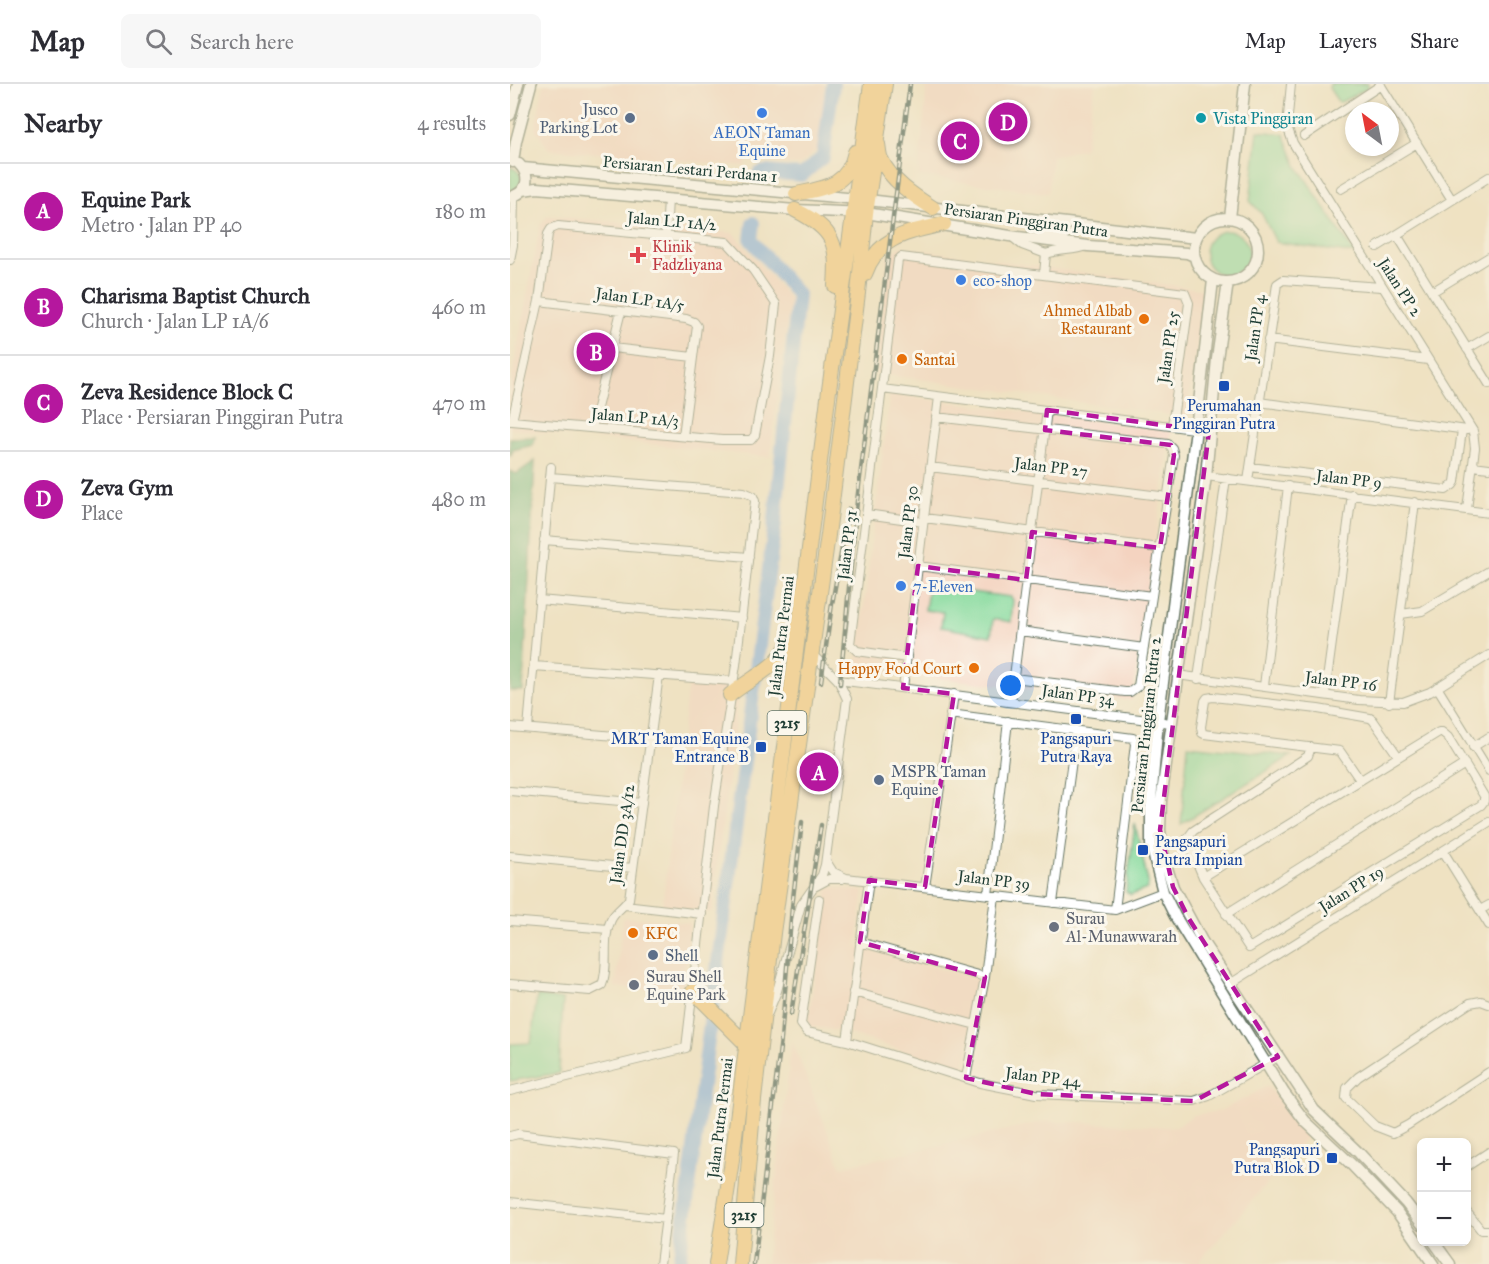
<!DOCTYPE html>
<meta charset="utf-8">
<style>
:root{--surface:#fff;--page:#f7f7f7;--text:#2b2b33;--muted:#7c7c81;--line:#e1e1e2;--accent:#b5179e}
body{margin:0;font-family:"IM FELL Great Primer",serif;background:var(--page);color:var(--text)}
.controls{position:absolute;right:18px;bottom:18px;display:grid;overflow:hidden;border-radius:9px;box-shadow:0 3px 9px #0003}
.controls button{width:54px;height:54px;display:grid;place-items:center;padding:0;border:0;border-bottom:2px solid var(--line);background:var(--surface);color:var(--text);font:30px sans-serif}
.compass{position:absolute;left:835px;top:18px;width:54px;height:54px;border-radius:50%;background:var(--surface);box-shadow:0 3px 9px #0003;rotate:328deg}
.you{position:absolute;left:501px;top:602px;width:21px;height:21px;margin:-15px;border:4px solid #fff;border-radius:50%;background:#1a73e8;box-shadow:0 0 0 9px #1a73e833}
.badge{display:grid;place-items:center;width:39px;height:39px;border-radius:50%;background:var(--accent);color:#fff;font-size:20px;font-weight:700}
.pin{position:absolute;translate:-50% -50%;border:3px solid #fff;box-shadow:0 2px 6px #0006}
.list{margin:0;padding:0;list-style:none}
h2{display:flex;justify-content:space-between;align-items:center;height:78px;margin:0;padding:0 24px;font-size:26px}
h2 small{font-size:20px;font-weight:400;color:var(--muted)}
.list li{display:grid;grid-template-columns:39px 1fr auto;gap:18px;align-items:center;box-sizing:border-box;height:96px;padding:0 24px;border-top:2px solid var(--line)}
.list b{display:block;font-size:22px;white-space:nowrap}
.list p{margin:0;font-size:20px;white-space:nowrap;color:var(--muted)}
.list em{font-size:20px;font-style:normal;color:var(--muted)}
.icon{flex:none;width:33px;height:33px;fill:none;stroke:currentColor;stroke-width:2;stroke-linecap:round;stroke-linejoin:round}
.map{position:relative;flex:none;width:979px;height:1180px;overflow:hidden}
header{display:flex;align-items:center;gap:36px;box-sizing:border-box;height:84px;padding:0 30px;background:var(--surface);border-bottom:2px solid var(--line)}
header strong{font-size:28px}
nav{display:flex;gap:33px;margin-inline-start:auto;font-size:21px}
.search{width:420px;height:54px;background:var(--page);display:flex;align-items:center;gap:15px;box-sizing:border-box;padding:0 21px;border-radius:9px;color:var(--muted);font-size:22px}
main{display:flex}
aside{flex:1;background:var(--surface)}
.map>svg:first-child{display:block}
.built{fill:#f4d3c0}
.green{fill:#85da9d;stroke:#528c68;stroke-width:1.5}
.forest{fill:#6cba84;stroke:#467c5c;stroke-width:1.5}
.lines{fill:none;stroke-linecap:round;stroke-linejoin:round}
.river{stroke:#73a7df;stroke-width:14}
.minor-casing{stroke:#687766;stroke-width:10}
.tertiary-casing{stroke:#687766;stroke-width:13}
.primary-casing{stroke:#687766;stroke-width:16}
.minor{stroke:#fff;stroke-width:8}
.tertiary{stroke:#fff;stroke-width:10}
.primary{stroke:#f3c26a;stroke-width:14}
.rail-casing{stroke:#1f3d34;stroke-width:4.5}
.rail{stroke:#fbf7ec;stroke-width:2;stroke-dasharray:7;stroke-linecap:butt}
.marked{fill:none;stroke:#b5179e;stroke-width:4.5;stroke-dasharray:12 8;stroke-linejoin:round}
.shop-dot{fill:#3f7fe0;stroke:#fbf7ec;stroke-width:2}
.service-dot{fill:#5c6f8a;stroke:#fbf7ec;stroke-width:2}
.culture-dot{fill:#0f9aa8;stroke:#fbf7ec;stroke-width:2}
.health-dot{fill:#e0444e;stroke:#fbf7ec;stroke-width:2}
.food-dot{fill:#e8710a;stroke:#fbf7ec;stroke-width:2}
.transit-dot{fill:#1a4fb4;stroke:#fbf7ec;stroke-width:2}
.worship-dot{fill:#6b7280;stroke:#fbf7ec;stroke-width:2}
.labels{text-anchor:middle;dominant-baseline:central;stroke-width:6;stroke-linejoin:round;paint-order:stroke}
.shield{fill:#fbf7ec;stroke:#61756b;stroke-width:1.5}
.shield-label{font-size:15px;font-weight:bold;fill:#1f3d34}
.service-label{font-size:16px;fill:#4e5e75;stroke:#fbf7ec;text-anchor:start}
.culture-label{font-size:16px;fill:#0d838f;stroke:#fbf7ec;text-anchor:start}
.shop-label{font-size:16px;fill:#366cbe;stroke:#fbf7ec;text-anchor:start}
.street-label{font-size:16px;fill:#1f3d34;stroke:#fbf7ec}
.health-label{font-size:16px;fill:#be3a42;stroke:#fbf7ec;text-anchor:start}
.food-label{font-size:16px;fill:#c56008;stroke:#fbf7ec;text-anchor:end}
.transit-label{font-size:16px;fill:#164399;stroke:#fbf7ec}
.worship-label{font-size:16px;fill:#5b616d;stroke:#fbf7ec;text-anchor:start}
</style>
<header>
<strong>Map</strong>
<div class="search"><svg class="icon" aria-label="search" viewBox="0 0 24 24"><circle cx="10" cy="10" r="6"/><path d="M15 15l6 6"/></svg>Search here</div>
<nav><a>Map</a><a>Layers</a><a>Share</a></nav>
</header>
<main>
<aside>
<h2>Nearby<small>4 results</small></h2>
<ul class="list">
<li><span class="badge">A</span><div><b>Equine Park</b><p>Metro · Jalan PP 40</p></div><em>180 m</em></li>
<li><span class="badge">B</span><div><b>Charisma Baptist Church</b><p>Church · Jalan LP 1A/6</p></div><em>460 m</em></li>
<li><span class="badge">C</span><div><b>Zeva Residence Block C</b><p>Place · Persiaran Pinggiran Putra</p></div><em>470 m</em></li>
<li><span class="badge">D</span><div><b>Zeva Gym</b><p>Place</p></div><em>480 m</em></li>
</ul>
</aside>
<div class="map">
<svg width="979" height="1180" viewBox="0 0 979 1180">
<rect width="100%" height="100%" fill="#fbf7ec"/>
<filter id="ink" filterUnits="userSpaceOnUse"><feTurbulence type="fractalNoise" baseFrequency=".0167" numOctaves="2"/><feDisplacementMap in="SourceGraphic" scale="12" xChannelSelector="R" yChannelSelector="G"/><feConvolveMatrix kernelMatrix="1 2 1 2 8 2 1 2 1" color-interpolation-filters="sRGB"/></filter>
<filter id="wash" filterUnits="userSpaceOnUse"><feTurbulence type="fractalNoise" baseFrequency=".008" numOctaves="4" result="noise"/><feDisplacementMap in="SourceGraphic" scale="24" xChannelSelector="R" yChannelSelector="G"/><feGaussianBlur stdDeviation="1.35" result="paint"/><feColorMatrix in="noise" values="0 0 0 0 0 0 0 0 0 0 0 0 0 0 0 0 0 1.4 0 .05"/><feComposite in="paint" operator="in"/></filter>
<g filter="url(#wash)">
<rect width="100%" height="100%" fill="#efe2c2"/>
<path class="built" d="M 34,0 L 315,0 L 308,65 L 289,81 L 237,76 L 235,82 L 39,65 L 25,45 Z
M 417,0 L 585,0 L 575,64 L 542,72 L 538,109 L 408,92 Z
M 38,132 L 223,149 L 280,215 L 260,373 L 0,345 L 0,305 L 30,142 Z
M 390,163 L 695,206 L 677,333 L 366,289 L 378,173 Z
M 380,310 L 661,347 L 622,616 L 346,585 Z
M 178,599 L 213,602 L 228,611 L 202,828 L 152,824 Z
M 318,803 L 354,807 L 346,863 L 470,896 L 454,987 L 334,948 L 297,942 Z
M 113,833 L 180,839 L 173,909 L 105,903 Z
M 282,957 L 331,1083 L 537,1037 L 666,1043 L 684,1031 L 710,1027 L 758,1002 L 797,1053 L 687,1180 L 256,1180 Z"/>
<path class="green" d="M 820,0 L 858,0 L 858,4 L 829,19 L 819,4 Z
M 748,47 L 774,50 L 787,82 L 845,170 L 766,158 L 752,130 L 740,117 Z
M 0,83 C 15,87 15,104 0,108 Z
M695 169a22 22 0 1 1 44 0a22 22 0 1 1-44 0Z
M 422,503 L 501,513 L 503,516 L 501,538 L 483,535 L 481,552 L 431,543 L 433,528 L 415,526 L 418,507 Z
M 678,661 L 781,672 L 671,740 Z
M 625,740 L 638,798 L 637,805 L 621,811 L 616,808 Z
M 27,912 L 53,916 L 49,989 L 0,997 L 0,960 L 21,959 Z"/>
<path class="forest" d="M 25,353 L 23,361 L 3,366 L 0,373 L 0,354 Z
M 25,377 L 13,607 L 0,607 L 0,387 L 6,390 Z"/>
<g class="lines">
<path class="river" d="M 249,90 L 255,88 L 292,91 L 313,73 L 323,0
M 169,1180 L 264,446 L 288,211 L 241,156 L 243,139"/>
</g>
</g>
<g filter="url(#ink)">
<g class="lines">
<defs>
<path id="minor" d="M 781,0 L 777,42 L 783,59 L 963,347 L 965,364 L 957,425
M 870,0 L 942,116
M 794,52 L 871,1
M 831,105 L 907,59
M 156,151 L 158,115
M 887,151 L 979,300
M 502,153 L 512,161 L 536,170
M 867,163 L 979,93
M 536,170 C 550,165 563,167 576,162
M 0,176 L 3,161 L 4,113
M 534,190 L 536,170
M 922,208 L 979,173
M 29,217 L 176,235 L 184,238 L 187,242 L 173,352
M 758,256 L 918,276
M 102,264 L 183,273
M 957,265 L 979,252
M 372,305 L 699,347
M 749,318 L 957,346
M 426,333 L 658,360 L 662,364 L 664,371 L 628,602 L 620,608 L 615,608 L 504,594
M 0,337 L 2,337 L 212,356 L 241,356 L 245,351 L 260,272 L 266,220 L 243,186 L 217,158 L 48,142 L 41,145 L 38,150 L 29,217 L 2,337
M 82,344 L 111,227
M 963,382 L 979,384
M 420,383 L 658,413
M 740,383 L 936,406 L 943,401 L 945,398 L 952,346
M 696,392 L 979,429
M 738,397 L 767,200 L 773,196 L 871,203
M 356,430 L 413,438
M 414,434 L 650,464
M 34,456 L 239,473
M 408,482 L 642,512
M 29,516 L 232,534
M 891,530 L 912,527 L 979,487
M 510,547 L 634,564
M 397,574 L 347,567 L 340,560 L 388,176 L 391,173 L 675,209 L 679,219 L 662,342
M 24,582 L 223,597
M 667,591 L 849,616 L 893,618 L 920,608 L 979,571
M 688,595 L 716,394
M 328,596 L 661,639
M 754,602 L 778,402
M 927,603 L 979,687
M 393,604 L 429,313
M 815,610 L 842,410
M 501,617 L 537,326
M 879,619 L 905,418
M 440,630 L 623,654 L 625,660 L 605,826
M 0,643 L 140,655
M 18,644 L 41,383
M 963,663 L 979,653
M 850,696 L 830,667 L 694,650 L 692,649 L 691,643 L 695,617 L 697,614 L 703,613 L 808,625 L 860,634 L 863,636 L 888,672
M 0,707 L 132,719
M 933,767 L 979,841
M 0,772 L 123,784
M 316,777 L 323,788 L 336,794 L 605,826 L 653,808
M 693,793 L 929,648 L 932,648 L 938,653 L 974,712 L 974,717 L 971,721 L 739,864 L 693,793 L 677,755 L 683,747 L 798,672 L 801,663
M 306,802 L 319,795 L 332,795
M 415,803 L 444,610
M 478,811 L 498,637
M 309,815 L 291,940 L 297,948 L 337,957 L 470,999 L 526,1010 L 684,1017 L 699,1012 L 768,973
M 543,819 L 566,646
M 115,821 L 192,830
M 970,826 L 979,821
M 716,830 L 955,680
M 0,837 L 98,845
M 350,858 L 475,893
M 0,900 L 80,907 L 92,901 C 100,881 91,856 101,836 C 105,827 114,823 119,815 L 149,591
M 720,900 L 979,738
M 343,908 L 466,941
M 979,920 L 971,917 L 960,919 L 848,993 L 837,1004 L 836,1014 L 865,1042 L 883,1049 L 898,1041 L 979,988
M 258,929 L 267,907 L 291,821 L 312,791 L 315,781 L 337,615 L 328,596 L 302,570
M 337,957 L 359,796
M 456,994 L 475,893 L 485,812
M 0,1007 L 176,964 L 204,722 L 226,581 L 245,417 L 243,412 L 234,408 L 40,393
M 0,1052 L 8,1050 L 164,1070 L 150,1180
M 956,1083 L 979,1068
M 0,1118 L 156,1135
M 956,1127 L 971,1146 L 979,1146"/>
<path id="tertiary" d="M 0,31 L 8,0
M 3,78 L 6,57 L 21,0
M 13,84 L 358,116 L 686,154
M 13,106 L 27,104 L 285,126 L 356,129 L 500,152 L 578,162 L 677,169 L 684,172
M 0,113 C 17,109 22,93 9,80
M684 166a32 32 0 1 1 64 0a32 32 0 1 1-64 0Z
M 720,134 L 735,0
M 522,135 L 523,144 L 541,149 L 553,156
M 703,196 L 686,345 L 648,637 L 641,717 L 641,761 L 653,808 L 665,832 L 774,1009 L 795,1037 L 842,1081 L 887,1128 L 923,1180
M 718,198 L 707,275 L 696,392 L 651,717 L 650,746 L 654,774 L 663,803 L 692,857 L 804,1026 L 849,1069 L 896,1119 L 912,1140
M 924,1158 L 940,1180"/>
<path id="primary" d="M 368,60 C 369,65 369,71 371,75 C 380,96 404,112 423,124
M 286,110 C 315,104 338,102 345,68
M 285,126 C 325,146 328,160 325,202
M 355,190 C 368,152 399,148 434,140
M 220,611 C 244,591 277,581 282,546
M 183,907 L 236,960
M 206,1180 L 221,1083 L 319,306 L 361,0
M 230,1180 L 244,1016 L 263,849 L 318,451 L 348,209 L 356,129 L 375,0"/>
</defs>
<use href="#minor" class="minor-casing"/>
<use href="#tertiary" class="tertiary-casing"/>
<use href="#primary" class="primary-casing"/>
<use href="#minor" class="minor"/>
<use href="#tertiary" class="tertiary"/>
<use href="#primary" class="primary"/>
<defs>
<path id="rail" d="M 311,598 L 322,520 L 339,425
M 330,600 L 347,417 L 400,0
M 281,930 L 311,741
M 244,1180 L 271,955 L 282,823 L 292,738"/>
</defs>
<use href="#rail" class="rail-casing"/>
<use href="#rail" class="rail"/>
</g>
</g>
<path d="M0 0H979V1180H0ZM 537,326 L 699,347 L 650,746 L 663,803 L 679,835 L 768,973 L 684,1017 L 526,1010 L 456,994 L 475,893 L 350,858 L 359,796 L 415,803 L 444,610 L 393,604 L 408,482 L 516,496 L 522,448 L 650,464 L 664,371 L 661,361 L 535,346 Z" fill="#efe2c2" fill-opacity=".55" fill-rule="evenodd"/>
<path class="marked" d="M 537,326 L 699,347 L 650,746 L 663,803 L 679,835 L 768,973 L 684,1017 L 526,1010 L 456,994 L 475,893 L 350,858 L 359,796 L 415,803 L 444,610 L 393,604 L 408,482 L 516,496 L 522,448 L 650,464 L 664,371 L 661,361 L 535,346 Z"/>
<g class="shop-dot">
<circle cx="252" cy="29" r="6"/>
<circle cx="451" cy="196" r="6"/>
<circle cx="391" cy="502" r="6"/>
</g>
<g class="service-dot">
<circle cx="120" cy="34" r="6"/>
<circle cx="369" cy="696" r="6"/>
<circle cx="143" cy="871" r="6"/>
</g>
<circle class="culture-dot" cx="691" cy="34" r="6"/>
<path class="health-dot" d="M125 162h6v6h6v6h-6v6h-6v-6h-6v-6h6z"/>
<g class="food-dot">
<circle cx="634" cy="235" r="6"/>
<circle cx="392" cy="275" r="6"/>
<circle cx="464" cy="584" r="6"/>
<circle cx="123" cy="849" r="6"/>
</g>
<g class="transit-dot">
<rect x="708" y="296" width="12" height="12" rx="3"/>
<rect x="560" y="629" width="12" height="12" rx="3"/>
<rect x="245" y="657" width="12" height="12" rx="3"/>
<rect x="627" y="760" width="12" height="12" rx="3"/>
<rect x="816" y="1068" width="12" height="12" rx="3"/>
</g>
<g class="worship-dot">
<circle cx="544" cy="843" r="6"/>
<circle cx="124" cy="901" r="6"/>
</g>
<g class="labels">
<g class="shield">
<rect x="257.5" y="627" width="39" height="24" rx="4.5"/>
<rect x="214.5" y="1119" width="39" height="24" rx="4.5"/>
</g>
<g class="shield-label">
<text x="277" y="639">3215</text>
<text x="234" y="1131">3215</text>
</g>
<g class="service-label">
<text x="108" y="25" text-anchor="end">Jusco<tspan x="108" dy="18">Parking Lot</tspan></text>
<text x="381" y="687">MSPR Taman<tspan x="381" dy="18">Equine</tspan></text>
<text x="155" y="871">Shell</text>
</g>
<g class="culture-label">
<text x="703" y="34">Vista Pinggiran</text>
</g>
<g class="shop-label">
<text x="252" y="48" text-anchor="middle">AEON Taman<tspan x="252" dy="18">Equine</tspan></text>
<text x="463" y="196">eco-shop</text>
<text x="403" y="502">7-Eleven</text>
</g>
<g class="street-label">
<text transform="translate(180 85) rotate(5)">Persiaran Lestari Perdana 1</text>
<text transform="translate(516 136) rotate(8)">Persiaran Pinggiran Putra</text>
<text transform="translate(162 137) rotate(5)">Jalan LP 1A/2</text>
<text transform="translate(890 203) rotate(57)">Jalan PP 2</text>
<text transform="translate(130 215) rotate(8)">Jalan LP 1A/5</text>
<text transform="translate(745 244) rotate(-82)">Jalan PP 4</text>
<text transform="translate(658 263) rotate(-82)">Jalan PP 25</text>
<text transform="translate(125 333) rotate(5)">Jalan LP 1A/3</text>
<text transform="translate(541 383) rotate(7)">Jalan PP 27</text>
<text transform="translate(839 395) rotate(7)">Jalan PP 9</text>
<text transform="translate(398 438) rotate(-83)">Jalan PP 30</text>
<text transform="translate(337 461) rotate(-83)">Jalan PP 31</text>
<text transform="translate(271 552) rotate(-83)">Jalan Putra Permai</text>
<text transform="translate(831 597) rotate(7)">Jalan PP 16</text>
<text transform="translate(568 611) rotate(8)">Jalan PP 34</text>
<text transform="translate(636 641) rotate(-84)">Persiaran Pinggiran Putra 2</text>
<text transform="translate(112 750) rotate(-82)">Jalan DD 3A/12</text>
<text transform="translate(484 796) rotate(7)">Jalan PP 39</text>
<text transform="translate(841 805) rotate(-32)">Jalan PP 19</text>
<text transform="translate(533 993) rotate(7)">Jalan PP 44</text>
<text transform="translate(210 1034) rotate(-83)">Jalan Putra Permai</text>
</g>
<g class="health-label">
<text x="142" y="162">Klinik<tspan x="142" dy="18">Fadzliyana</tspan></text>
</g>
<g class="food-label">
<text x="622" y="226">Ahmed Albab<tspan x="622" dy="18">Restaurant</tspan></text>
<text x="404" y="275" text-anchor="start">Santai</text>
<text x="452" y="584">Happy Food Court</text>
<text x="135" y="849" text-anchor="start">KFC</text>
</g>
<g class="transit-label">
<text x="714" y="321">Perumahan<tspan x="714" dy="18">Pinggiran Putra</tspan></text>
<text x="239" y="654" text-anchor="end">MRT Taman Equine<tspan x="239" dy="18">Entrance B</tspan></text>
<text x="566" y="654">Pangsapuri<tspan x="566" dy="18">Putra Raya</tspan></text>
<text x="645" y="757" text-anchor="start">Pangsapuri<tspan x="645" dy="18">Putra Impian</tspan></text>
<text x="810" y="1065" text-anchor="end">Pangsapuri<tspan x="810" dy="18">Putra Blok D</tspan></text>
</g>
<g class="worship-label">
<text x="556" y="834">Surau<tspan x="556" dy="18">Al-Munawwarah</tspan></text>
<text x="136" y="892">Surau Shell<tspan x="136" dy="18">Equine Park</tspan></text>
</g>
</g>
</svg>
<div class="controls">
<button>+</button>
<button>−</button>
</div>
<svg class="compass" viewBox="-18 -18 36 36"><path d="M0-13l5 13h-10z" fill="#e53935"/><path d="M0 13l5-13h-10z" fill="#7c7c81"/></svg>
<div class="you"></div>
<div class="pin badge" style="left:309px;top:688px">A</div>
<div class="pin badge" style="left:86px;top:268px">B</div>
<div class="pin badge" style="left:450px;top:57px">C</div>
<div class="pin badge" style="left:498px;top:38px">D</div>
</div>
</main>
